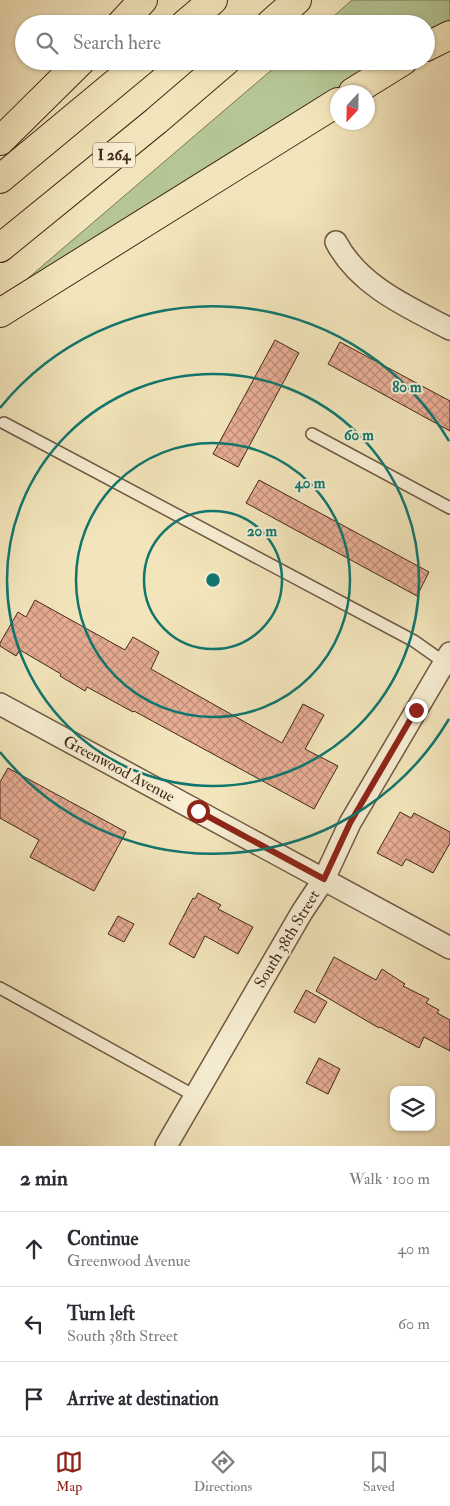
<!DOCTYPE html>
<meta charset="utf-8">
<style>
:root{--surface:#fff;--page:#f7f7f7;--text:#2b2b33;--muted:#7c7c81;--line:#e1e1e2;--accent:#8f2418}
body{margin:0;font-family:"IM FELL Double Pica",serif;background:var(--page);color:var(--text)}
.controls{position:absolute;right:15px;bottom:15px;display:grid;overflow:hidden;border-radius:10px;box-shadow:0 1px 4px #0004}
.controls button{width:45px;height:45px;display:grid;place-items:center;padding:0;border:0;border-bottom:1px solid var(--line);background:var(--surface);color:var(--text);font:25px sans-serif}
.compass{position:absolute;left:330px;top:85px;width:45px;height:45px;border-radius:50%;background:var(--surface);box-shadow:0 1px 4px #0004;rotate:202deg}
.stop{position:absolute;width:15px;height:15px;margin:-11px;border:4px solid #8f2418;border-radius:50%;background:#fff}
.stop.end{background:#8f2418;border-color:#fff;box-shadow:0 1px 5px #0008}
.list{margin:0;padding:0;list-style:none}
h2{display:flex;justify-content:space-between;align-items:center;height:65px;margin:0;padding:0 20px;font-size:21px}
h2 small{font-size:16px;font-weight:400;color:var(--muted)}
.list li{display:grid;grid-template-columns:32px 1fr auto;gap:15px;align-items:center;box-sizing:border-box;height:75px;padding:0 20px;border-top:1px solid var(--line)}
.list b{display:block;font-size:19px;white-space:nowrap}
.list p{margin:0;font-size:16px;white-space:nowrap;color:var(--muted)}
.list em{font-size:16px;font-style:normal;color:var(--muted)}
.icon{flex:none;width:28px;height:28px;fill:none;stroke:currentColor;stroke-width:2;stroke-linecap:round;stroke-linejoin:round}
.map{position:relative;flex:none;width:450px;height:1146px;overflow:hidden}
.search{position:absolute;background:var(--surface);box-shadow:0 1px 4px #0004;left:15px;right:15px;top:15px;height:55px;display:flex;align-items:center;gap:12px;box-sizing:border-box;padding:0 18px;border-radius:28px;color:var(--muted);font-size:19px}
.sheet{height:290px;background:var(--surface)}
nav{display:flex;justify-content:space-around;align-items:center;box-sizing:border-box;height:70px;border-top:1px solid var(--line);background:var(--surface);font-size:14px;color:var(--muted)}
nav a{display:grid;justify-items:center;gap:2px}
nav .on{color:var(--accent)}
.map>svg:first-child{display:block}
.grass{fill:#b5c694;stroke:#7c7856}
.building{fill:url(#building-cross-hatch);stroke:#432919}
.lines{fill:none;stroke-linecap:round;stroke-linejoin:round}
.service-casing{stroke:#6f5842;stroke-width:14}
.minor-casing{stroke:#6f5842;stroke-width:24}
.motorway-casing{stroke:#432919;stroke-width:30}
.service{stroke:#f7eed3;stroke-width:11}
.minor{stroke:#f7eed3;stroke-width:21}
.motorway{stroke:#f3e5bb;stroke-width:28}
.route{stroke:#8f2418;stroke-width:6}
.ring{fill:none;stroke:#0f766e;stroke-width:2.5}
.labels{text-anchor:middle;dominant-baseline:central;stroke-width:4;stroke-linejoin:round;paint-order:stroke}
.shield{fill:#f7eed3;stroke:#796451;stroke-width:1}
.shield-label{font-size:15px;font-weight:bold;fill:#432919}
.street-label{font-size:16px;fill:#432919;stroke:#f7eed3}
.centre{fill:#0f766e;stroke:#f7eed3;stroke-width:2.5}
.ring-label{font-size:15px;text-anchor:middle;font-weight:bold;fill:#0f766e;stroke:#f7eed3;stroke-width:4;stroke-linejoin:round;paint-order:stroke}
</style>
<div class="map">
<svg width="450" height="1146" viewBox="0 0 450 1146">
<defs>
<pattern id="building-cross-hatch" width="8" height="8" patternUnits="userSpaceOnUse" patternTransform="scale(1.25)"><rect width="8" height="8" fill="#e7ad94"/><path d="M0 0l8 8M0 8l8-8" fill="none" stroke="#bd8d78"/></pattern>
</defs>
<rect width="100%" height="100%" fill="#f3e5bb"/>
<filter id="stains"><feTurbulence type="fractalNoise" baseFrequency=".004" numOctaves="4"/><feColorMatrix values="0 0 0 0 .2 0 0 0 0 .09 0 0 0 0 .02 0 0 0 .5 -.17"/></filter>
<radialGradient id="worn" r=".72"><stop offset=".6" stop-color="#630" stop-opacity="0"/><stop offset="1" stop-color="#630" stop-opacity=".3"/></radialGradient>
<path class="grass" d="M 352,0 L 450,0 L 450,24 L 426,38 L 426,24 L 325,24 Z
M 282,61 L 387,61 L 6,297 Z"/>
<path class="building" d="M 275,340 L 299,353 L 238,467 L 213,454 Z
M 340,342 L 450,401 L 450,431 L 328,364 Z
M 259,480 L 429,572 L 417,596 L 246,503 Z
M 35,600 L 125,650 L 133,637 L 159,652 L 151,669 L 282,743 L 303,704 L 324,715 L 305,749 L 338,766 L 314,809 L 134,711 L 133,712 L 87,687 L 85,691 L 60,676 L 61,674 L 20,650 L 16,656 L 0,646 L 0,643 L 18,612 L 26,617 Z
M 8,768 L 126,832 L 94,891 L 30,857 L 39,840 L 0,818 L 0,782 Z
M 400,812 L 411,818 L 414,813 L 450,832 L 450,843 L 433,873 L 406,859 L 402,866 L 377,853 Z
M 198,893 L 221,905 L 218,909 L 253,927 L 238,954 L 205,936 L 194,958 L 169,944 L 193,898 L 195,899 Z
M 118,916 L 134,924 L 124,942 L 108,934 Z
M 334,957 L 376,980 L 382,969 L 405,984 L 403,986 L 429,999 L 426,1003 L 439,1010 L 437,1013 L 450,1020 L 450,1051 L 424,1037 L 419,1048 L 380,1027 L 379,1028 L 316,991 Z
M 306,990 L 327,1002 L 315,1023 L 294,1012 Z
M 319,1058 L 340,1069 L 328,1094 L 306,1083 Z"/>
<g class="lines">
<defs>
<path id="service" d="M 4,423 L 414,641 L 448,665
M 312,434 L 450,508
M 0,988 L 195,1096"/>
<path id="minor" d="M 336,242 C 359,286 408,307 450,329
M 0,704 L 450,948
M 166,1146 L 302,912 L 324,879 L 350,823 L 450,653"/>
<path id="motorway" d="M 121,24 L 143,0
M 185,24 L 213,0
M 270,24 L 297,0
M 426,47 L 450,35
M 353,92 L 403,61
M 0,141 L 81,61
M 0,179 L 142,61
M 0,248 L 156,121 L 226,61
M 0,313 L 338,102"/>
</defs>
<use href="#service" class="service-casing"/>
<use href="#minor" class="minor-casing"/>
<use href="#motorway" class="motorway-casing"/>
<use href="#service" class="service"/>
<use href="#minor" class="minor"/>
<use href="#motorway" class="motorway"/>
</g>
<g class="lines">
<path class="route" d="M 198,811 L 324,879 L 350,823 L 416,710"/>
</g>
<g class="ring">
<circle cx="213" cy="580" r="69"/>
<circle cx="213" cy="580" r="137"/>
<circle cx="213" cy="580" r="206"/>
<path d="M449 719A274 274 0 0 1 0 752M0 408A274 274 0 0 1 449 441"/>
</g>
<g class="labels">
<rect class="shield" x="93" y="142.5" width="42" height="25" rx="4"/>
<g class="shield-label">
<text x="114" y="155">I 264</text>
</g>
<g class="street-label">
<text transform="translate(119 769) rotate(28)">Greenwood Avenue</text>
<text transform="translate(287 939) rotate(-59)">South 38th Street</text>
</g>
</g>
<circle cx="213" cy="580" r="8" class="centre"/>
<g class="ring-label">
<text x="407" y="392">80 m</text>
<text x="359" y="440">60 m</text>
<text x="310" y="488">40 m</text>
<text x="262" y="536">20 m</text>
</g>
<rect width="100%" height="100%" filter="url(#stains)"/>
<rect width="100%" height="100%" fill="url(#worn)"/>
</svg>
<div class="controls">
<button><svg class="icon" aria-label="layers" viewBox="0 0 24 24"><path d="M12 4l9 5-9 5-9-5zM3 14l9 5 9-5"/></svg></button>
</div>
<svg class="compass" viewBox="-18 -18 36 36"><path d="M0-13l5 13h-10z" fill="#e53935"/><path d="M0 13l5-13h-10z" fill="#7c7c81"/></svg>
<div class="stop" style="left:198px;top:811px"></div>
<div class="stop end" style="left:416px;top:710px"></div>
<div class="search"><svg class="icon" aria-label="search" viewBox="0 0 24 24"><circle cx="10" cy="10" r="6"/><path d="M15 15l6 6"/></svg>Search here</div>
</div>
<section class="sheet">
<h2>2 min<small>Walk · 100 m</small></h2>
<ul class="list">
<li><svg class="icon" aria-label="ahead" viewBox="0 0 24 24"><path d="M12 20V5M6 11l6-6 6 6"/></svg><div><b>Continue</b><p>Greenwood Avenue</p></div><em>40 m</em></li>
<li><svg class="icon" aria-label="left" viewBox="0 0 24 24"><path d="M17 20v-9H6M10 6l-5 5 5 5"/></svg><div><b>Turn left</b><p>South 38th Street</p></div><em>60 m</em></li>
<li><svg class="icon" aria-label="arrive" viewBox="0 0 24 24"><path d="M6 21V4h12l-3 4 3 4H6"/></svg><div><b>Arrive at destination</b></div></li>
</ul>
</section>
<nav>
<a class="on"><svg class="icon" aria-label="map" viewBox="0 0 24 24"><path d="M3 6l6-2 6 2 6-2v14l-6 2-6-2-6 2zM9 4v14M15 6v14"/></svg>Map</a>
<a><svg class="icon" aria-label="directions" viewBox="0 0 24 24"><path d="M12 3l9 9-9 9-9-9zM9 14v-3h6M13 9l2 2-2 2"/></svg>Directions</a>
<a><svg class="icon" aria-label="saved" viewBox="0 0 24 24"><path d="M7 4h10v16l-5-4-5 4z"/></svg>Saved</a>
</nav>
